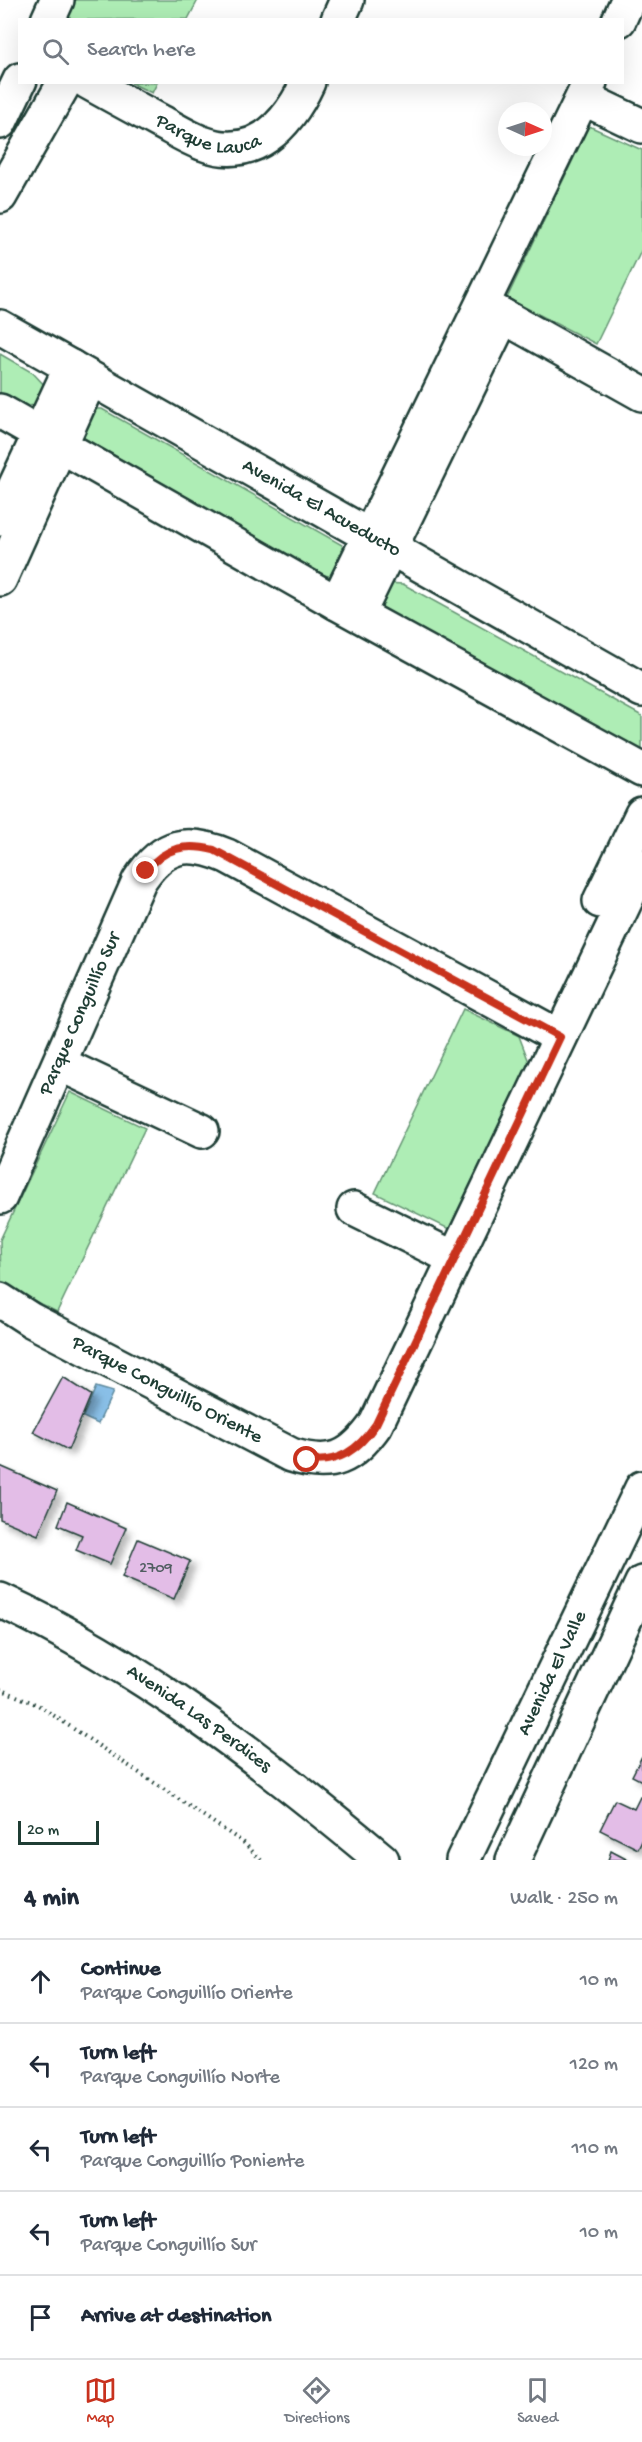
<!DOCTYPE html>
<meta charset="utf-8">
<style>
:root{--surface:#fff;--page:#f2f2f3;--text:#1f2937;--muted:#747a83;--line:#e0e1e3;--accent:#c8321e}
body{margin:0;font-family:"Gochi Hand",sans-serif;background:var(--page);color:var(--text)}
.compass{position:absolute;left:498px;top:102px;width:54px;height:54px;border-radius:50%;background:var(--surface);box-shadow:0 6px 24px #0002;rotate:93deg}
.scale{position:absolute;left:18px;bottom:15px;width:81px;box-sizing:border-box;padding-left:6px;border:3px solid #1f3d34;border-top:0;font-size:16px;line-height:21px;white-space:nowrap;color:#1f3d34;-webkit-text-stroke:4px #fff;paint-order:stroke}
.stop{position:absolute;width:18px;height:18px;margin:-14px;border:4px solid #c8321e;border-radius:50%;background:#fff}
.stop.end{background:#c8321e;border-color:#fff;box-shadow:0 2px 6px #0008}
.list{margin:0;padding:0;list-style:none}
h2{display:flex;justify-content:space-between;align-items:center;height:78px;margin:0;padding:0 24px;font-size:26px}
h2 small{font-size:20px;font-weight:400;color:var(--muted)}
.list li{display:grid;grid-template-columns:39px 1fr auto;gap:18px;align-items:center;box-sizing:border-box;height:84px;padding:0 24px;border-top:2px solid var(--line)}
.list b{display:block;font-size:22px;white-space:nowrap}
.list p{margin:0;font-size:20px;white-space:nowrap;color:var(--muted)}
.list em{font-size:20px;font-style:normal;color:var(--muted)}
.icon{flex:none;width:33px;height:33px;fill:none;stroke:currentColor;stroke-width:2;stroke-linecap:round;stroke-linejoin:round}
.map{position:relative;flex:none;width:642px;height:1860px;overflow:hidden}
.search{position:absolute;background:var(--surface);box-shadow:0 6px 24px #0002;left:18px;right:18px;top:18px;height:66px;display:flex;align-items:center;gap:15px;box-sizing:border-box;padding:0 21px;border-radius:0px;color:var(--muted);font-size:22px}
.sheet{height:498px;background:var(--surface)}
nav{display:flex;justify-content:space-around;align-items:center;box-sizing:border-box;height:84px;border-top:2px solid var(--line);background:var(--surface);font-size:16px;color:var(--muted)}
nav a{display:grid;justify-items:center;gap:3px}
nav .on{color:var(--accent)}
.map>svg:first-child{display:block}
.green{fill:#aeedb5;stroke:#669574;stroke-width:1.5}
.water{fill:#89bfe7;stroke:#5f8b9f;stroke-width:1.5}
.building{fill:#e3bde7;stroke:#1f3d34;stroke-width:1.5;filter:url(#shadow)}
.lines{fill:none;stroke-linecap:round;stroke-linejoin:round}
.minor-casing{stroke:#1f3d34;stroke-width:38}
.path{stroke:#1f3d34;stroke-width:4;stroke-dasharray:1.5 4.5;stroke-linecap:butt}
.minor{stroke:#fff;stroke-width:33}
.route{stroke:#c8321e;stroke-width:8}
.labels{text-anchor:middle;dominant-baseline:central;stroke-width:4.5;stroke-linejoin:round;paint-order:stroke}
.number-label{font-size:16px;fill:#505d61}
.street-label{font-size:20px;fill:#1f3d34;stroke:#fff}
</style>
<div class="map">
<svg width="642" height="1860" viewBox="0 0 642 1860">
<defs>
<filter id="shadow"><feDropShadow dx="5.5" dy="5.5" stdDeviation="3" flood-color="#0004"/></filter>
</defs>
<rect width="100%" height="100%" fill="#fff"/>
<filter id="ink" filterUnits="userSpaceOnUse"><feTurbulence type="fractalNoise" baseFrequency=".0167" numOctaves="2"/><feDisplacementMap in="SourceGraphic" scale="12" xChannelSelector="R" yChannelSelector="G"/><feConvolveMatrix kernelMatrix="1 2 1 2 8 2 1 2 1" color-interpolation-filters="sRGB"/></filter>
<g filter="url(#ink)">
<path class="green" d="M 70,0 L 198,0 L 188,19 L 60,20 Z
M 131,83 L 157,83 L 152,93 Z
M 589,126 L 642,150 L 642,249 L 596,344 L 507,298 Z
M 0,354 L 33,373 L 46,387 L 38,404 L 20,408 L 0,396 Z
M 86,409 L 102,409 L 342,545 L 347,559 L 336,577 L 323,575 L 82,437 L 78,423 Z
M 385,583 L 403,584 L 642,716 L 642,755 L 387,618 L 378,604 Z
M 463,1009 L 519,1036 L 529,1062 L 449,1229 L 375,1193 Z
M 70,1092 L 145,1128 L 57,1312 L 1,1285 L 0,1240 Z"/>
<path class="water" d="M 96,1387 L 113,1392 L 98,1424 L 83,1417 Z"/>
<path class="building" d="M 63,1377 L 91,1395 L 68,1450 L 33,1432 Z
M 0,1466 L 57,1491 L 38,1535 L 0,1519 Z
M 67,1502 L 126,1528 L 110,1564 L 76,1550 L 82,1535 L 58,1525 Z
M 138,1539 L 190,1561 L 174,1599 L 122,1577 Z
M 642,1756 L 642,1781 L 632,1776 Z
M 640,1797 L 642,1798 L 642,1841 L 638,1849 L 600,1830 L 615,1800 L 634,1809 Z
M 611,1851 L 628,1860 L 608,1860 Z"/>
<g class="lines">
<defs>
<g id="minor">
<path d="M 48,20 L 57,0"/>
<path d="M 338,20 L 347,0"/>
<path d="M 619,20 L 628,0"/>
<path id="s1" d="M 88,82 C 113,96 137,109 161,122 C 174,129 188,138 202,143 C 254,163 288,125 308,82"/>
<path d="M 583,98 L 642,126"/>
<path d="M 0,122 L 20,80"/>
<path d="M 0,196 L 65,82"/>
<path d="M 485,306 L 642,394"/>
<path id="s2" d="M 0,327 L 642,690"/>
<path d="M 0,411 L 337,603 L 642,770"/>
<path d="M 0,519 L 71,367"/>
<path d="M 0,579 L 90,379"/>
<path d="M 337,603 L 590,82"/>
<path d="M 358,614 L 503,316"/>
<path d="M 600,901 L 642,814"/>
<path d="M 60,1064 L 202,1131"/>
<path id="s3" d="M 0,1197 L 139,881 C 163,844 187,839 227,856 L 560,1037"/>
<path d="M 354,1209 L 454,1258"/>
<path id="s4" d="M 0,1300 L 31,1320 L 291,1455 C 332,1468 352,1458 376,1424 L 642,866"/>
<path id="s5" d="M 0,1600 C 139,1664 266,1763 382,1860"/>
<path id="s6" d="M 463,1860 L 642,1488"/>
<path d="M 513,1860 L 642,1583"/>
</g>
</defs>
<use href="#minor" class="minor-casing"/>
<path class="path" d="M 0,1689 L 38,1705 L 244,1843 L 261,1860"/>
<use href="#minor" class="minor"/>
</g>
</g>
<g class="lines" filter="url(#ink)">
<path class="route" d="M 146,871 C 165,847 186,843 214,850 L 560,1037 L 376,1424 C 358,1450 339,1464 307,1460"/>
</g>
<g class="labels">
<g class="number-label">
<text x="156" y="1569">2709</text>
</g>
<g class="street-label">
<text stroke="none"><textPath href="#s1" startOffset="134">Parque Lauca</textPath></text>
<text stroke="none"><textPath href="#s2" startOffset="369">Avenida El Acueducto</textPath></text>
<text stroke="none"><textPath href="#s3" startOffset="200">Parque Conguillío Sur</textPath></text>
<text stroke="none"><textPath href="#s4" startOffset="190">Parque Conguillío Oriente</textPath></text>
<text stroke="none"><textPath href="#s6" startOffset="207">Avenida El Valle</textPath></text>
<text stroke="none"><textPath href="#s5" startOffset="232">Avenida Las Perdices</textPath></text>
</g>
</g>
</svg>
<svg class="compass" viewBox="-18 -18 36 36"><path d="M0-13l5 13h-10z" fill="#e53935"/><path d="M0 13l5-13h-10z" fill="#747a83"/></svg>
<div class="scale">20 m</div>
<div class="stop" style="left:307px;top:1460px"></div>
<div class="stop end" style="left:146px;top:871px"></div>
<div class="search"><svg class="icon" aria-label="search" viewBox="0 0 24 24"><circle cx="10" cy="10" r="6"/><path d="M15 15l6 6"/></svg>Search here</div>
</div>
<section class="sheet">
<h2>4 min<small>Walk · 250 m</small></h2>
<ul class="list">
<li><svg class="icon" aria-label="ahead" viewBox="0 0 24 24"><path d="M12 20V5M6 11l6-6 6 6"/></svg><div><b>Continue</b><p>Parque Conguillío Oriente</p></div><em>10 m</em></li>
<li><svg class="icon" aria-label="left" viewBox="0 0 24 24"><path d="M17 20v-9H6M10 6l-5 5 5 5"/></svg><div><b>Turn left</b><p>Parque Conguillío Norte</p></div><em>120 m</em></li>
<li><svg class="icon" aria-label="left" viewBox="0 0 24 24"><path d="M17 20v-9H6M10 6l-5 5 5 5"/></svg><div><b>Turn left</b><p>Parque Conguillío Poniente</p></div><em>110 m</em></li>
<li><svg class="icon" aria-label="left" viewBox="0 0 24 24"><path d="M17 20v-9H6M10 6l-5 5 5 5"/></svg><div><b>Turn left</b><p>Parque Conguillío Sur</p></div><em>10 m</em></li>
<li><svg class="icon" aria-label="arrive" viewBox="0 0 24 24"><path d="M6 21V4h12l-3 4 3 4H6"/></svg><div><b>Arrive at destination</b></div></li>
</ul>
</section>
<nav>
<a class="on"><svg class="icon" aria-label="map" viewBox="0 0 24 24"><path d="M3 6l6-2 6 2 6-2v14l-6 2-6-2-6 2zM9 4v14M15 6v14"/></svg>Map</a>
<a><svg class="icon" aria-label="directions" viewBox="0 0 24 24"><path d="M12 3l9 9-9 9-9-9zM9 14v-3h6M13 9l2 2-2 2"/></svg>Directions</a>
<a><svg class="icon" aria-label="saved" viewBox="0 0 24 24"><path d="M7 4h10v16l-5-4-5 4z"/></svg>Saved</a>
</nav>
